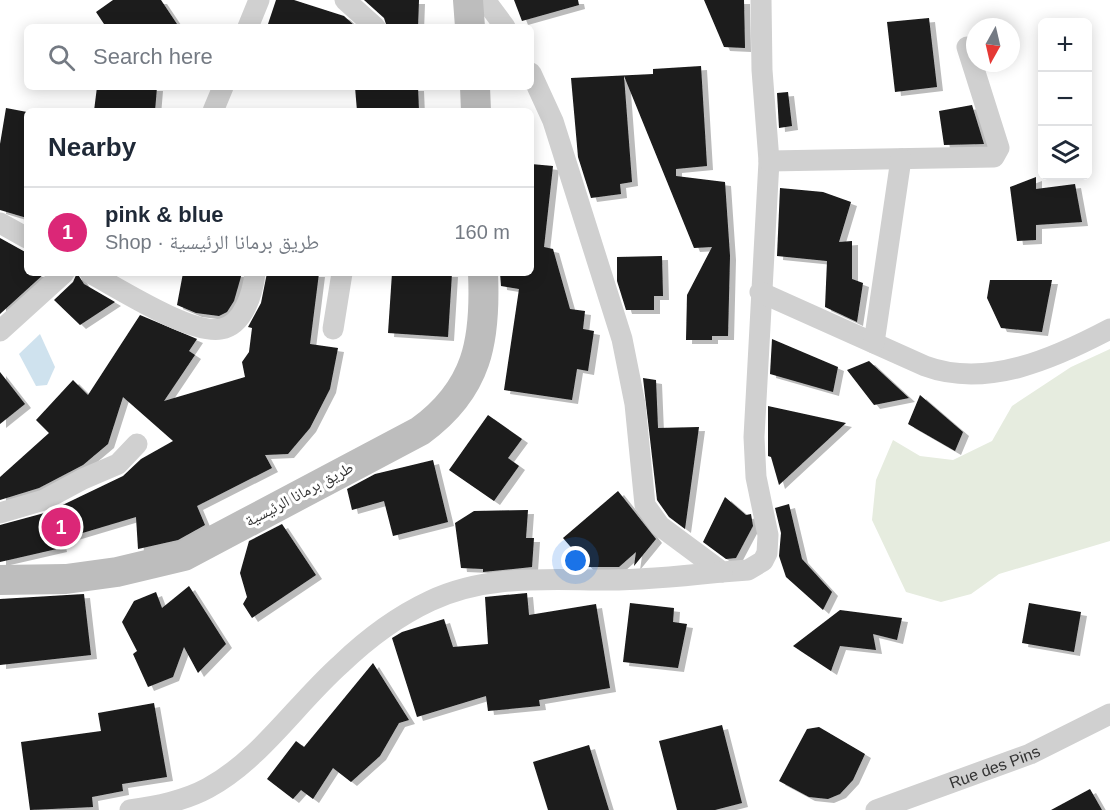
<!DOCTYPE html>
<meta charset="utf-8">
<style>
:root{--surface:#fff;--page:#f6f6f7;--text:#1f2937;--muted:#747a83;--line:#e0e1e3;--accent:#db2777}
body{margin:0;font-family:Arial,"Noto Naskh Arabic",sans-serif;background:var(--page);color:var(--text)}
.controls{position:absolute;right:18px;top:18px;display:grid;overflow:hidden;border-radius:9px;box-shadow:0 3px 15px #0003}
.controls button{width:54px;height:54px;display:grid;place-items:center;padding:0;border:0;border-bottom:2px solid var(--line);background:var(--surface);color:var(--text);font:30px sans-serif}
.compass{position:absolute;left:966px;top:18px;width:54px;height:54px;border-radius:50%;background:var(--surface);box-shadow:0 3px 15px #0003;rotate:188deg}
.you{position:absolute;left:576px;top:561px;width:21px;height:21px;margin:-15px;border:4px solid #fff;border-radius:50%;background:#1a73e8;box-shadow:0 0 0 9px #1a73e833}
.badge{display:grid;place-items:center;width:39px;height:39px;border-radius:50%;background:var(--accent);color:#fff;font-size:20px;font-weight:700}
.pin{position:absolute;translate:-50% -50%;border:3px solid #fff;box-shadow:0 2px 6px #0006}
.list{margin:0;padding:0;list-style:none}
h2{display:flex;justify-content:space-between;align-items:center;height:78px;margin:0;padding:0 24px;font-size:26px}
h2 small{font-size:20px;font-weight:400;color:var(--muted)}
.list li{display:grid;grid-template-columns:39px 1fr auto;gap:18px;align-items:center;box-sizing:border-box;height:90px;padding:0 24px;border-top:2px solid var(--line)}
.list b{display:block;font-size:22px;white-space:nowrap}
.list p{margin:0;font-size:20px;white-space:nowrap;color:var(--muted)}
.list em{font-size:20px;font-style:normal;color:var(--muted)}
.icon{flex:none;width:33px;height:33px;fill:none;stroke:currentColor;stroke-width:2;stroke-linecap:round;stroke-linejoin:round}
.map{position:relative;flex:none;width:1110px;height:810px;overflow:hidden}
.search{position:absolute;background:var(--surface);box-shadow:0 3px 15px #0003;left:24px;top:24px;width:510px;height:66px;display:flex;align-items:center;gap:15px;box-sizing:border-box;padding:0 21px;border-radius:9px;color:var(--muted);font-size:22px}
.panel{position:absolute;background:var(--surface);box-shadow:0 3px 15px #0003;left:24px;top:108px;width:510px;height:168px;border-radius:9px}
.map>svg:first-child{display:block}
.green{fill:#e6ecdf}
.water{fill:#cfe2ee}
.building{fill:#1a1a1a;filter:url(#shadow)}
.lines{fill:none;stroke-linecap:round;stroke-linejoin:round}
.street{stroke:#d0d0d0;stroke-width:21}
.secondary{stroke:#bdbdbd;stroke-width:30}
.labels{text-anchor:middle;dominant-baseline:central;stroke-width:6;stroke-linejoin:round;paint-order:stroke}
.street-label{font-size:16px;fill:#333;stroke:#fff}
</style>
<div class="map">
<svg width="1110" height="810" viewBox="0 0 1110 810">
<defs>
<filter id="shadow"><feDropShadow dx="6" dy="4" stdDeviation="0" flood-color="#0004"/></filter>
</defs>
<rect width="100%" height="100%" fill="#fff"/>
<path class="green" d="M 1110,349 L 1110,541 L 999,574 L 971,594 L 941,602 L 906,592 L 872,520 L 876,480 L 893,440 L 920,456 L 953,460 L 992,441 L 1012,406 L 1071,367 Z"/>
<path class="water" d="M 40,334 L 55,367 L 47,385 L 36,386 L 19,354 Z"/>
<path class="building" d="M 113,0 L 161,0 L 179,27 L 106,27 L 96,12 Z
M 276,0 L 294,0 L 344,16 L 356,27 L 267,27 Z
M 364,0 L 419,0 L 418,27 L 387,27 L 384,18 Z
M 514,0 L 578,0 L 579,5 L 522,21 Z
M 704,0 L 744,0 L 745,48 L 724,47 Z
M 929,18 L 937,87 L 895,92 L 887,22 Z
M 701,66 L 707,166 L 676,169 L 676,176 L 725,182 L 730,256 L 728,336 L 712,336 L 712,340 L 686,340 L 687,295 L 712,247 L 694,248 L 624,76 L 632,182 L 620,184 L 621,194 L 591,198 L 578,157 L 571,78 L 653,74 L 653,69 Z
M 97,87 L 157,87 L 155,111 L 94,111 Z
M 355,87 L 418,87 L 419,111 L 357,111 Z
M 788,92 L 792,126 L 779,128 L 777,93 Z
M 972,105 L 984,144 L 944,145 L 939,111 Z
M 6,108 L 27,112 L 27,218 L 0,210 L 0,144 Z
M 531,164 L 553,166 L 544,247 L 553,249 L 570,309 L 585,311 L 583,329 L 594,331 L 588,371 L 577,369 L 572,400 L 504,390 L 519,289 L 501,286 L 500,273 L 531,273 Z
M 1036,177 L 1036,189 L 1075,184 L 1082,222 L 1036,225 L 1036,240 L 1017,241 L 1010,187 Z
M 780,188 L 823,192 L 851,202 L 839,242 L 852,241 L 852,279 L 863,283 L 857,322 L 825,307 L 827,261 L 777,256 Z
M 0,238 L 27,253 L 27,273 L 45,273 L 0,314 Z
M 662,256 L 663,296 L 654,296 L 654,310 L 626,310 L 617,281 L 617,257 Z
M 77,273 L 84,284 L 115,302 L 80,325 L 54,300 L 73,282 Z
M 183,273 L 242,273 L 234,301 L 227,312 L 219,316 L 196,313 L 177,305 Z
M 267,273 L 319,273 L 310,344 L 338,348 L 330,389 L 310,428 L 288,454 L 265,455 L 272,468 L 197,506 L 205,525 L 178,540 L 138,549 L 136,517 L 59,540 L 61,548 L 0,562 L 0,525 L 48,512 L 123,476 L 141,459 L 173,441 L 123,397 L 108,444 L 83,465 L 39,488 L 0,500 L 0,477 L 49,433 L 36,420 L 73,380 L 88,395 L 140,315 L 197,339 L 189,351 L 195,355 L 164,401 L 245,377 L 242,362 L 249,352 L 252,328 L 248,327 L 261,303 Z
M 392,273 L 452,273 L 448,337 L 388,333 Z
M 990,280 L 1052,280 L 1042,332 L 1001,328 L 987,298 Z
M 772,339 L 838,367 L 833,392 L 770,374 Z
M 869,361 L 909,398 L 874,405 L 847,370 Z
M 0,372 L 25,404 L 0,424 Z
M 643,378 L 656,380 L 658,428 L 699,427 L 685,529 L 669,517 L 657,500 Z
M 920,395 L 963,432 L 955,451 L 908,424 Z
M 768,406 L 846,423 L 779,485 L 771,457 L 768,456 Z
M 488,415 L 522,439 L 508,458 L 519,466 L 494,501 L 449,470 Z
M 433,460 L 448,522 L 393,536 L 384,501 L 352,510 L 347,489 L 375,474 Z
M 618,491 L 656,539 L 634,566 L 636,552 L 619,567 L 588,567 L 563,538 Z
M 725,497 L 746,515 L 751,514 L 753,526 L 736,558 L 726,559 L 703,542 Z
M 789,504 L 802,559 L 832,592 L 823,610 L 786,577 L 779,556 L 781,533 L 775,508 Z
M 528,510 L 526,538 L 534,538 L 532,567 L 483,572 L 483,569 L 461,568 L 455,523 L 474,511 Z
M 282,524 L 316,575 L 252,618 L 243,604 L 247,597 L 240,573 L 249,541 Z
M 189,586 L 226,644 L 198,673 L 184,647 L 173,677 L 148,687 L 133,654 L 137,651 L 122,622 L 134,601 L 156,592 L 162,608 Z
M 527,593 L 529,615 L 596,604 L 610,688 L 539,700 L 540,706 L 488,711 L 486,696 L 417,717 L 392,638 L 402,632 L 444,619 L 453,647 L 488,644 L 485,597 Z
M 84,594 L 91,655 L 0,665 L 0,599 Z
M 630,603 L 674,608 L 673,622 L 687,624 L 678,668 L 623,662 Z
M 1029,603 L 1081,612 L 1074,652 L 1022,643 Z
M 840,610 L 902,618 L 897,640 L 873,634 L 876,650 L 840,646 L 831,671 L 793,646 Z
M 373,663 L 409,720 L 399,723 L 380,756 L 351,782 L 333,768 L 313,799 L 301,790 L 293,799 L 267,779 L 296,741 L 304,747 Z
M 154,703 L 167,777 L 122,784 L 123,791 L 92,797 L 93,807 L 30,810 L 21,742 L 101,731 L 98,713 Z
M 722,725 L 742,803 L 715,810 L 677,810 L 659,741 Z
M 819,727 L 865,754 L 853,780 L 840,794 L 828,799 L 809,797 L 779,781 L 807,729 Z
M 589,745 L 609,810 L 548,810 L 533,762 Z
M 1090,789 L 1102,810 L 1051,810 Z"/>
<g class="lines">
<g class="street">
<path d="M 345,0 L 375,27"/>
<path d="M 485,0 L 505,27"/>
<path d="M 248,27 L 259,0"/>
<path d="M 531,73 L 553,121 L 622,339 L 635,404 L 645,505 L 660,526 L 722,572 L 748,570 L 763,561 L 767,553 L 768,535 L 756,477 L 754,437 L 769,161 L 762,70 L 761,0"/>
<path d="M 213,111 L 223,87"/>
<path d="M 769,161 L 994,157 L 999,148 L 967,47"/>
<path d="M 0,223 L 27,238"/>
<path d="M 90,273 C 118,288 191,335 221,329 C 244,325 253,292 255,273"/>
<path d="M 760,292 L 925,366 C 987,389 1055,358 1110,329"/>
<path d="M 333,329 L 342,273"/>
<path d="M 0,331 L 64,273"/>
<path d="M 874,343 L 901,159"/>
<path d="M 0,513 L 44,500 L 83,479 L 118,464 L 137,444"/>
<path d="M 130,810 C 157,806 184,801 208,788 C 261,759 296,704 341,664 C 366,640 398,616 430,601 C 487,574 547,580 609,580 C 647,580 684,576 722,572"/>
<path id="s1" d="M 876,810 L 1030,754 L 1110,714"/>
</g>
<path class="secondary" d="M 468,0 L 470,27
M 475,87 L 476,111
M 0,580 L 66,579 L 117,572 L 184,556 L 420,431 C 478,389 486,340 483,273"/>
</g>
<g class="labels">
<g class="street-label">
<text transform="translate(299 494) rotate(-28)">طريق برمانا الرئيسية</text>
<text stroke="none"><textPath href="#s1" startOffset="126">Rue des Pins</textPath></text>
</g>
</g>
</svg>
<div class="controls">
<button>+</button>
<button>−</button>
<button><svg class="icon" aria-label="layers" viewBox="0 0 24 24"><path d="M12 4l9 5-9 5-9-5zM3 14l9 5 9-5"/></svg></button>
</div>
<svg class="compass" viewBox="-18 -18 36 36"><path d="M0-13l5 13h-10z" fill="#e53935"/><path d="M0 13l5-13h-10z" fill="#747a83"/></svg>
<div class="you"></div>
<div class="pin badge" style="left:61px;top:527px">1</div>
<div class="search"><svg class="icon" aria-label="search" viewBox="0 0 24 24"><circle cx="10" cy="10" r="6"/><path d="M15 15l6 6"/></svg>Search here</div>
<section class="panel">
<h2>Nearby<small></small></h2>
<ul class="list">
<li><span class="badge">1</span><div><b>pink &amp; blue</b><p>Shop · طريق برمانا الرئيسية</p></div><em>160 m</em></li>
</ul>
</section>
</div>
